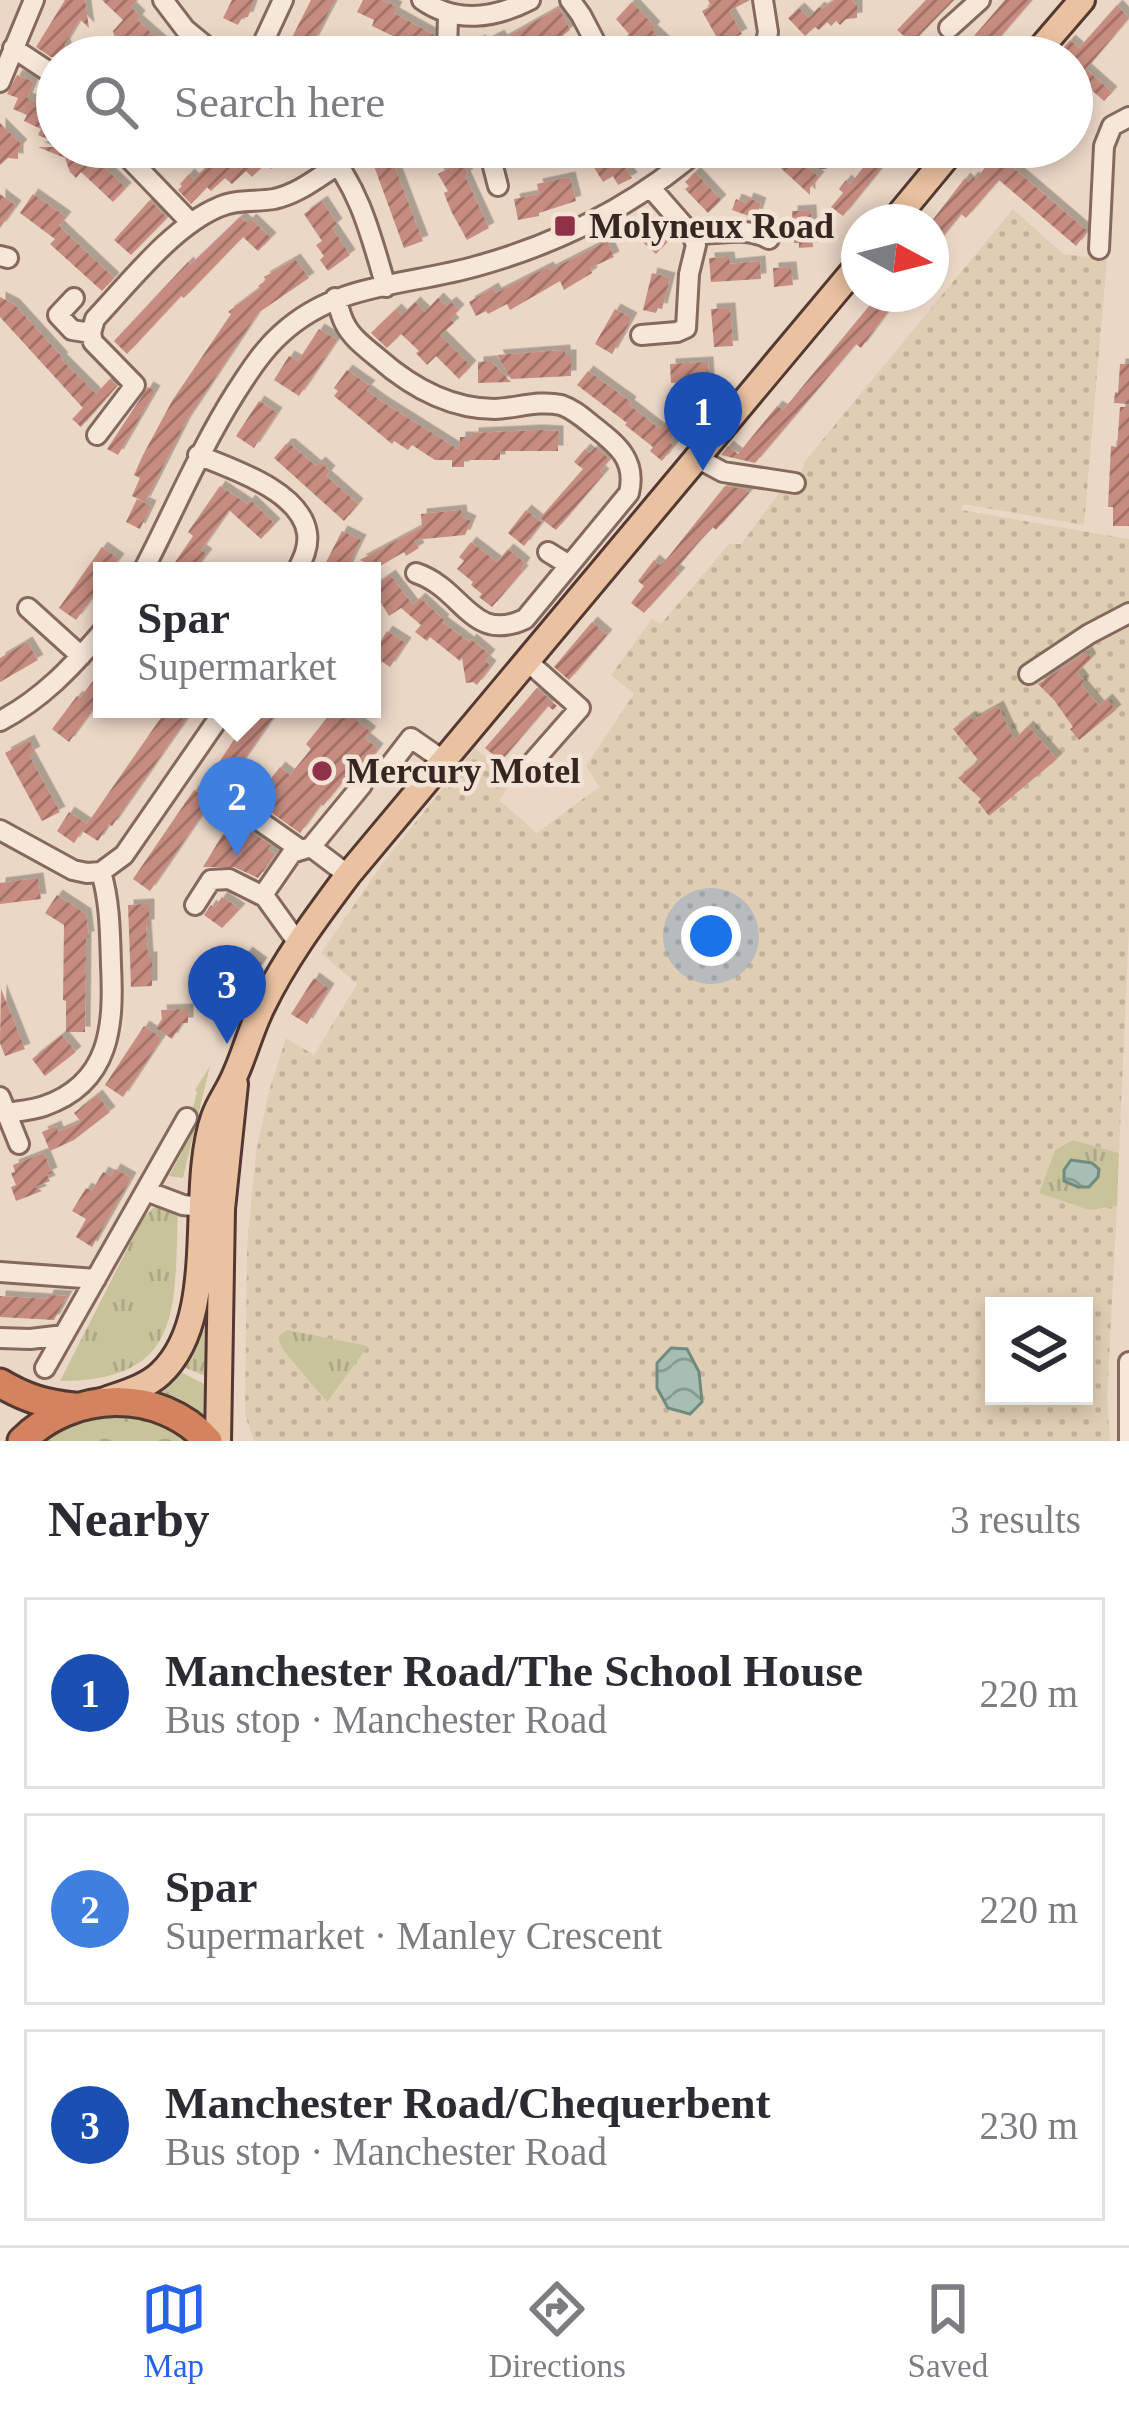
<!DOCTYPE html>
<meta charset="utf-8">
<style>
:root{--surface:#fff;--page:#f2f2f3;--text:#2b2b33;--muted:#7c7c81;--line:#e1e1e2;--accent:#2563eb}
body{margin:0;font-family:Georgia,serif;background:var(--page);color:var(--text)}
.controls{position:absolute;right:36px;bottom:36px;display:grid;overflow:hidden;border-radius:0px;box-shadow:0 6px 18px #0003}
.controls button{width:108px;height:108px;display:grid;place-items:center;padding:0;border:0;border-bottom:3px solid var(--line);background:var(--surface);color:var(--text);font:60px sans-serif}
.compass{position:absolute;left:841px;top:204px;width:108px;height:108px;border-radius:50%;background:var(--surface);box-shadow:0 6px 18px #0003;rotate:97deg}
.you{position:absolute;left:711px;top:936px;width:42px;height:42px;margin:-30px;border:9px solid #fff;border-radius:50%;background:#1a73e8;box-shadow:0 0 0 18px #1a73e833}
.badge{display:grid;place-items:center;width:78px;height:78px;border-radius:50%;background:var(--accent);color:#fff;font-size:39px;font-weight:700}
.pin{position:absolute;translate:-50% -99px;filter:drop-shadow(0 3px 6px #0008)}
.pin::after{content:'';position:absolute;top:63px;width:42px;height:36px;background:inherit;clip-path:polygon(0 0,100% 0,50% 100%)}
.popup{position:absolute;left:93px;top:562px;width:288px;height:156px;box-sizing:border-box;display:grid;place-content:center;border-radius:0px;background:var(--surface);filter:drop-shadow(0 3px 9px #0005);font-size:39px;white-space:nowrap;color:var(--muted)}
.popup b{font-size:45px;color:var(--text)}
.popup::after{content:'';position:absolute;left:50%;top:100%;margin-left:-24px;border:24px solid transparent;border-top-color:var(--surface)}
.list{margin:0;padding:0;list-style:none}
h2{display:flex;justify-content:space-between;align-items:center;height:156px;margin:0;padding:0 48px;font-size:51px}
h2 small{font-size:39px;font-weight:400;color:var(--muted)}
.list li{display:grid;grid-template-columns:78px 1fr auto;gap:36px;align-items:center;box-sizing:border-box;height:192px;margin:0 24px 24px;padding:0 24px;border:3px solid var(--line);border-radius:0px}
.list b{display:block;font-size:45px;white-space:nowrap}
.list p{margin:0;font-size:39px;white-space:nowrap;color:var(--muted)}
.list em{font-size:39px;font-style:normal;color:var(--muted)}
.icon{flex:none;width:66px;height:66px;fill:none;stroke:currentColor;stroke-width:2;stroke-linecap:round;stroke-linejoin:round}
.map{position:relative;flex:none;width:1129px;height:1441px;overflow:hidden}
.search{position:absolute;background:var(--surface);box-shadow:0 6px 18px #0003;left:36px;right:36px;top:36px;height:132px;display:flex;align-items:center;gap:30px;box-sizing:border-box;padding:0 42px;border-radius:66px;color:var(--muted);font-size:45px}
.sheet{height:804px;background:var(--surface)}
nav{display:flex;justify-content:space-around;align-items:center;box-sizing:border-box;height:168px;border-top:3px solid var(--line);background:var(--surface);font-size:33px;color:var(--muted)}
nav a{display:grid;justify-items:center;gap:6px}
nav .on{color:var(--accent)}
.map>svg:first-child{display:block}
.farmland{fill:url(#farmland-dots);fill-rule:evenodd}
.grass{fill:url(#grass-tufts)}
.forest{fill:url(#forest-crowns)}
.water{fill:url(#water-waves);stroke:#6f8c7e;stroke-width:3}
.building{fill:url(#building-hatch);filter:url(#shadow)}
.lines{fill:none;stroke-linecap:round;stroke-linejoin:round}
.minor-casing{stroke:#85695d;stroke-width:24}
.major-casing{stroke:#533931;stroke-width:30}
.highway-casing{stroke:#533931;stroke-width:33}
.minor{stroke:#f6e7d9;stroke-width:18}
.major{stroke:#ebc2a1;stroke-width:24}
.highway{stroke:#d3845e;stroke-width:27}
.poi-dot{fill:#8f3249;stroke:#f3e3d5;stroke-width:4.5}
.labels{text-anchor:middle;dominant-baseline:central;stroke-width:9;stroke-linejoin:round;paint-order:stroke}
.poi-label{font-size:36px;font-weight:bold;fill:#362520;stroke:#f3e3d5;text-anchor:start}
</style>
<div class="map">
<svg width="1129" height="1441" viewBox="0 0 1129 1441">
<defs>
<pattern id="farmland-dots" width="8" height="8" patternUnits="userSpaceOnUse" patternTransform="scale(3)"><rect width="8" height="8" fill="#e0ceb4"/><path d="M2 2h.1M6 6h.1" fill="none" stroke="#c1b19a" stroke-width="1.8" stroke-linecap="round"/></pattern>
<pattern id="grass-tufts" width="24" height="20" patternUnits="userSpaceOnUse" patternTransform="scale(3)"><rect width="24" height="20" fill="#c8c39b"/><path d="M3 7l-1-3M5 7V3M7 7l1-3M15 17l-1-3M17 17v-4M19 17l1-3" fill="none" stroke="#aca785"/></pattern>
<pattern id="forest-crowns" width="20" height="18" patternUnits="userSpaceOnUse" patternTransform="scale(3)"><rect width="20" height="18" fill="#c8c39b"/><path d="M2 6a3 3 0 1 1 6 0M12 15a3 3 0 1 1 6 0" fill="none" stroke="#aca785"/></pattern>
<pattern id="water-waves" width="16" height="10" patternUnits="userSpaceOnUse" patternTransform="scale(3)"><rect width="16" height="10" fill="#a7bfb2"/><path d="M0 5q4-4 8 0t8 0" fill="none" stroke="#899b90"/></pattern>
<pattern id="building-hatch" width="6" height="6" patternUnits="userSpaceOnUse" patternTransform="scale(3)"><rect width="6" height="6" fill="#c68c7f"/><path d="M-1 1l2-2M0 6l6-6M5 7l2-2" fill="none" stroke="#a27268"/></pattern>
<filter id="shadow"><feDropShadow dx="5.5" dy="-5.5" stdDeviation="0" flood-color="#0004"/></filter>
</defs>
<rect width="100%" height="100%" fill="#ebd7c6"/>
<path class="farmland" d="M 1013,209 L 1063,254 L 1107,259 L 1084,525 L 963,504 L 961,510 L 1129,539 L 1129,927 L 1119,1153 L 1073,1140 L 1055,1150 L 1039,1193 L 1089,1210 L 1117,1206 L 1107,1397 L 1110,1441 L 254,1441 L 245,1415 L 247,1247 L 256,1152 L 269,1091 L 286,1038 L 314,1055 L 357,984 L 321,953 L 383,863 L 475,748 L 506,774 L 511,783 L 499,800 L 537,833 L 599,787 L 586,766 L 634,694 L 611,675 L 652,619 L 661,624 L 729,544 L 741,544 L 782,489 L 800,476 L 805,461 ZM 994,1306 L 1084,1306 L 1084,1396 L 994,1396 Z"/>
<path class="grass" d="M 210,1066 L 183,1178 L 169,1176 L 182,1152 L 197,1092 L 195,1090 Z
M 1073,1140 L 1119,1153 L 1117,1206 L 1089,1210 L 1039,1193 L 1055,1150 Z
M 163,1206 L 178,1210 C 174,1308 184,1381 60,1381 L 143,1218 L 153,1208 Z
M 210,1225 L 210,1378 L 181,1366 L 201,1326 Z
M 287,1330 L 368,1346 L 327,1402 L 284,1351 L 279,1341 L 281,1334 Z
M 177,1370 L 210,1387 L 210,1425 L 154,1396 L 155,1390 Z"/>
<path class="forest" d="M 101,1414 L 153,1418 L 192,1441 L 39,1441 L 65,1424 Z"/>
<path class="water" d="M 1071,1160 L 1092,1163 L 1099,1169 L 1098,1177 L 1089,1187 L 1078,1187 L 1064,1181 L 1064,1170 Z
M 671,1348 L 687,1349 L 699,1372 L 702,1402 L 690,1414 L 668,1408 L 657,1388 L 657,1363 Z"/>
<path class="building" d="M 65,0 L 85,0 L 89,28 L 80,19 L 65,44 L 68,57 L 51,57 L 36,47 Z
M 102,0 L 137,0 L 131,7 L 140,16 L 137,20 L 179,57 L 147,57 L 126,37 L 117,47 L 113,31 L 123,20 Z
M 232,0 L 254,0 L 248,17 L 242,18 L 238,25 L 223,18 Z
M 311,0 L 335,0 L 305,57 L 282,57 Z
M 363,0 L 382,0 L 397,7 L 394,13 L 434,35 L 427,57 L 412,57 L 402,53 L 405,46 L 391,40 L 393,36 L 372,26 L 374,20 L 357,12 Z
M 708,0 L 750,0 L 729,11 L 742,34 L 721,45 L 702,11 L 711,6 Z
M 835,0 L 851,0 L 857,5 L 857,18 L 846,19 L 840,25 L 836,21 L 831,26 L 827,22 L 819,30 L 815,27 L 805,36 L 788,18 L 799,8 L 809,18 L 819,7 L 822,9 Z
M 926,0 L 954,0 L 912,43 L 897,30 Z
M 1005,0 L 1032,0 L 983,57 L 956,57 Z
M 632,2 L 655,27 L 652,30 L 666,43 L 660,49 L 670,57 L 633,57 L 639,51 L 625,38 L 629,34 L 616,19 Z
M 1117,5 L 1129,18 L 1086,69 L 1112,92 L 1104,101 L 1072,73 L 1072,57 L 1055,57 L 1070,40 L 1079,48 Z
M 559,8 L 570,30 L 558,39 L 558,47 L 548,41 L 517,57 L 460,57 L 461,50 L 480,40 L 482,44 L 499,35 L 502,40 Z
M 17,75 L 34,82 L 27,98 L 57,112 L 57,130 L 52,141 L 38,135 L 41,129 L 24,121 L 27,115 L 13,109 L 18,98 L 7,94 Z
M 0,123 L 22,145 L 18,149 L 18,159 L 8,158 L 0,165 Z
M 38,147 L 83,147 L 126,188 L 113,202 L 81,172 L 76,178 L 70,172 L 65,158 Z
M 244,147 L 293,147 L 271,169 L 265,164 L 252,177 L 246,171 L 232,184 L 225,178 L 211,191 L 207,187 L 191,204 L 178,190 L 182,186 L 180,184 L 189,174 L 194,179 L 221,152 L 230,161 Z
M 367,147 L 387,147 L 423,241 L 404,248 Z
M 447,147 L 459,147 L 463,155 L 459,157 L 468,174 L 465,176 L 489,228 L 467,240 L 451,211 L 444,193 L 448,191 L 438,174 L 449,168 L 440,150 Z
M 596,147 L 612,147 L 632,178 L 618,185 L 613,176 L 603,182 L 585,153 Z
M 758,147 L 788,147 L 794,152 L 792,155 L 819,177 L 810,188 L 810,195 Z
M 866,147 L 908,147 L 892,168 L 886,163 L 843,216 L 831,207 L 843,193 L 839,189 L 846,180 L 850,184 L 874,154 Z
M 1002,147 L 1027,147 L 1011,166 L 1086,230 L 1086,233 L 1076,246 L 999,180 L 966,218 L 961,214 L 931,251 L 931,222 L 965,178 L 969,182 L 973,177 L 976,179 Z
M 695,172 L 721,200 L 708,213 L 685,189 L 689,186 L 685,182 Z
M 570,177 L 576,201 L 539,213 L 539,216 L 518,220 L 514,199 L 539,194 L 537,184 Z
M 0,194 L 16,206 L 0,228 Z
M 33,194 L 66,217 L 59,226 L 114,278 L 102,291 L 50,244 L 55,239 L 20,213 Z
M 748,198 L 761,203 L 757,215 L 750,212 L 749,216 L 732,210 L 736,199 L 746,203 Z
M 150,200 L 167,218 L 131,255 L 114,240 Z
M 322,201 L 337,224 L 332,228 L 350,255 L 328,271 L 320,260 L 324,256 L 316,245 L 322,241 L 304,214 Z
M 811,210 L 813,247 L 799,248 L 799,243 L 794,243 L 792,211 Z
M 240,217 L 247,223 L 251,219 L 271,238 L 258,251 L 243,237 L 184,298 L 181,296 L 127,354 L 114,341 L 188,262 L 190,265 Z
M 638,218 L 642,222 L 645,219 L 668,241 L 656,254 L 628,229 Z
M 607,241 L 614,257 L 590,268 L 592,273 L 564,290 L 560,281 L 510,310 L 507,304 L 488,314 L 486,311 L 476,316 L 469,302 L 493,288 L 496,293 L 548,267 L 550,270 Z
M 729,257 L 730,264 L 760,261 L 761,279 L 711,282 L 709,258 Z
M 295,259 L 309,278 L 258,313 L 185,423 L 145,502 L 132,496 L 140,478 L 134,475 L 143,455 L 172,401 L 231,314 L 228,312 L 260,288 L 258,286 L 266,280 L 264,277 Z
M 791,267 L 793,285 L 774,287 L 773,268 Z
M 652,273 L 670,278 L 662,309 L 658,308 L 656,313 L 643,310 Z
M 879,294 L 901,294 L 861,348 L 856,344 L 755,463 L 721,455 L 728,446 L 738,454 L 777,406 L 783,410 Z
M 0,297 L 14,304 L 63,358 L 61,359 L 96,394 L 110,379 L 117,386 L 81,427 L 72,419 L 83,408 L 0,317 Z
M 438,298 L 446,306 L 451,302 L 459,310 L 450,319 L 454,323 L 440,335 L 471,366 L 459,379 L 436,356 L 427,365 L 416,353 L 419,351 L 401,334 L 387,348 L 371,333 L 396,309 L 402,315 L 415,302 L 425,312 Z
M 730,308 L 733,346 L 714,347 L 711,309 Z
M 615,309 L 632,318 L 612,354 L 595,344 Z
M 319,329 L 337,340 L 299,396 L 274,380 L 289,356 L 298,361 Z
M 565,350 L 565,355 L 571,355 L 571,376 L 511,379 L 497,355 Z
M 491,361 L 511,382 L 478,383 L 478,362 Z
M 708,362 L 709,381 L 671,383 L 670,364 Z
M 1120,364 L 1129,364 L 1129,404 L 1114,403 L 1115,392 L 1118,393 Z
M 347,370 L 370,386 L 366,390 L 381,401 L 459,450 L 460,437 L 473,437 L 473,433 L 537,430 L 558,431 L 558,451 L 500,451 L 500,460 L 464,460 L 464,467 L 452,467 L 452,460 L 435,460 L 412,445 L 408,450 L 394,441 L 392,444 L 334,396 L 338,391 L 334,388 Z
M 588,371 L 631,402 L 629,405 L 660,429 L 665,422 L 686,421 L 669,442 L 674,446 L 662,461 L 650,451 L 653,447 L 625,425 L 627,423 L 577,385 Z
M 148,387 L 155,391 L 118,455 L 107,449 Z
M 259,401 L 277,413 L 254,448 L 236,436 Z
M 1120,407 L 1129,407 L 1129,526 L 1113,526 L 1113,507 L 1108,507 L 1111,446 L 1117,447 Z
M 286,444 L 290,444 L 316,466 L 320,462 L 330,471 L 326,476 L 358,504 L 344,521 L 274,458 Z
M 595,447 L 610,459 L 600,471 L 604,474 L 556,530 L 540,518 L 583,469 L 574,462 L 585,449 L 590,453 Z
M 220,486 L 247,504 L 250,500 L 275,524 L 261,539 L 229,510 L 201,550 L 207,554 L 194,571 L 169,571 L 193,536 L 188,532 Z
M 725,486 L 745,489 L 749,493 L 716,530 L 713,527 L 696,545 L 675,570 L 680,573 L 644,613 L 631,603 L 644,586 L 638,581 L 654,560 L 660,565 L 665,561 Z
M 137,499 L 151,506 L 140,529 L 126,522 Z
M 461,510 L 462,517 L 471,521 L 465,535 L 414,540 L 419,548 L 406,556 L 404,552 L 377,568 L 360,560 L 422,527 L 421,514 Z
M 526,510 L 542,523 L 524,546 L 508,533 Z
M 342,531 L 361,540 L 346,571 L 330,571 L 323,568 Z
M 471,542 L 497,562 L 508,549 L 525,563 L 521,569 L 523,571 L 492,607 L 479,597 L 482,594 L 471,585 L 473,582 L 457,569 L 464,561 L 459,557 Z
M 102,547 L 119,559 L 110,571 L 102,571 L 102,584 L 76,620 L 59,608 Z
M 390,575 L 413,605 L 420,598 L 444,620 L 442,622 L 469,642 L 471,639 L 490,655 L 485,661 L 491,666 L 477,685 L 473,682 L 466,683 L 462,658 L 460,661 L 430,637 L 427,641 L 415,632 L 421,625 L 401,608 L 389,616 L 372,588 Z
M 592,622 L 607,635 L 569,680 L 554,667 Z
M 387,631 L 406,643 L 390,667 L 372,655 Z
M 27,642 L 38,660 L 0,682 L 0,658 Z
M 1087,652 L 1091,659 L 1077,672 L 1084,681 L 1081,684 L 1099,706 L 1107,699 L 1116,710 L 1079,740 L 1070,729 L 1073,727 L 1054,700 L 1038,684 Z
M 102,669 L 102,697 L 69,742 L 52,729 L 77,696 L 80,698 Z
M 537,688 L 557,706 L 553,710 L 548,706 L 501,761 L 485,748 Z
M 998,706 L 1014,740 L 1028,726 L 1057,759 L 989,816 L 978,802 L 981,799 L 958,778 L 979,761 L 953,729 L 970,716 L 973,720 Z
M 167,709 L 183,709 L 190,714 L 112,826 L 109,824 L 98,841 L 82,831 L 74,843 L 57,831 L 69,812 L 87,824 Z
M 254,709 L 267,709 L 275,715 L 231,778 L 233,780 L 221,797 L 216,794 L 150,891 L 133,879 L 194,790 L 199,793 Z
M 334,709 L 366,709 L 357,721 L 371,732 L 365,738 L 378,749 L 367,764 L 356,765 L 323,806 L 321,804 L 300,833 L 254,800 L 280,767 L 290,775 L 311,749 L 306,744 Z
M 29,740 L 35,752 L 29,755 L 60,812 L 42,821 L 5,753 Z
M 240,824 L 271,845 L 268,849 L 275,854 L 258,878 L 234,867 L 203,867 L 223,834 L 230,838 Z
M 38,878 L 41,899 L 0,904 L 0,883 Z
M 57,895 L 86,914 L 89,937 L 86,937 L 85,1032 L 66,1032 L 66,1001 L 63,1000 L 64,925 L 45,913 Z
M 222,897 L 240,909 L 222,928 L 204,915 L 211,905 L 214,908 Z
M 149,904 L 149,925 L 146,925 L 148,957 L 152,957 L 152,986 L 131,987 L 128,905 Z
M 247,952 L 262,963 L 244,989 L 228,979 Z
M 314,978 L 329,989 L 307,1024 L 291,1014 Z
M 1,989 L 25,1049 L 5,1056 L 0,1043 Z
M 188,1009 L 188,1023 L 182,1023 L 172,1039 L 156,1028 L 162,1019 L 161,1010 Z
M 144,1026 L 162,1038 L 123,1097 L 105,1085 Z
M 62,1035 L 76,1052 L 45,1076 L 32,1059 Z
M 97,1095 L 110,1112 L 74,1140 L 50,1151 L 42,1132 L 56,1126 L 58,1132 L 81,1122 L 74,1113 Z
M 44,1153 L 52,1173 L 47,1175 L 50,1181 L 35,1187 L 42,1191 L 16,1201 L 11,1187 L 16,1185 L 11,1173 L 15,1172 L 13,1165 Z
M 115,1169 L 131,1178 L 92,1247 L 76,1237 L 86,1219 L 72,1211 L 86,1188 L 92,1191 L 103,1172 L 111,1176 Z
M 48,1295 L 67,1296 L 54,1320 L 0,1317 L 0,1296 L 47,1299 Z"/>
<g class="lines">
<defs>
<path id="minor" d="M 163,0 L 185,29 L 219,57
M 422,0 C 456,24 495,18 530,0
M 570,0 L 581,15 L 603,57
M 949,28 L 980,0
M 13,48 L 57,77
M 251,57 L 263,43 L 283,0
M 447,57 L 448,14
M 763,57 L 768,32 L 763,0
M 0,82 L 34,0
M 118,147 L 191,223
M 324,147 C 360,188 371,236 386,287
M 488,147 L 498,186
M 823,157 L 825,147
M 692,235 C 717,234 747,226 769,239
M 1099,249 L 1104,146 L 1112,126 L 1129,117
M 0,256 L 8,258
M 74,298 L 58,315 L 72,330 L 91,333
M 335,298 C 339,306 341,317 345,324 C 352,338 366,348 378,358 C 411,387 449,409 495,409 C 517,408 539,400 561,405 C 573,409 582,417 592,425 C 616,444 637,459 629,493 L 525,619 C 471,644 464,589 416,573
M 641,335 L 677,332 L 686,328 L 689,274 L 696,245 L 692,235 L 650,187
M 97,435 L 135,385 L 93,342 L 91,333 L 95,319 C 129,283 173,226 219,207 C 236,199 256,202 274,199 C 298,194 319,177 339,164
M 198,455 C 232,469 301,491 307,533 C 309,547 303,559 297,571
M 697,458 L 723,472 L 795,483
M 548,552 L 569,565
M 143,571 C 174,511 200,449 236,392 C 249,372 263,350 281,334 C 337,282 407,286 477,266 C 560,243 637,204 702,147
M 28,608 L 81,656
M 1029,674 L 1089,634 L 1129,613
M 0,721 C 42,699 71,668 102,632
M 387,769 L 411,738 L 444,761
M 522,774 L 580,708 L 527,661
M 244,810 L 301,850
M 0,830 L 73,870 L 87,873 L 101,872 L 124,855 L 225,709
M 311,847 L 362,785
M 195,905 L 211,880 L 229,879 L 265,897
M 298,943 L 265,897 L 265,892 L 292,853 L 311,847 L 348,875
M 0,1097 L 19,1144
M 7,1113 C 19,1111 33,1110 44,1106 C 111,1083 114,1025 111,965 C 110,933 110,902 101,872
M 146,1191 L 183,1205 L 211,1208
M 0,1272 L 96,1279
M 0,1338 L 30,1339 L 64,1335
M 45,1368 L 187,1118
M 1129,1441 L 1129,1362"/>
<path id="major" d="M 1033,57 L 1082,0
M 893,222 L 955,147
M 102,1401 C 121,1394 145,1388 160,1374 C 221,1318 188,1192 214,1117 C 219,1102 229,1090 235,1075 C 245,1053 251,1029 262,1007 C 285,959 316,918 348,875 L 859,264
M 218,1441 L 222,1209 L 235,1084"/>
<path id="highway" d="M 0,1383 C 25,1398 45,1404 74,1407
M 22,1441 C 72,1390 159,1387 208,1441"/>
</defs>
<use href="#minor" class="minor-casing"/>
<use href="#major" class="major-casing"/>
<use href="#highway" class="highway-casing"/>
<use href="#minor" class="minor"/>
<use href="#major" class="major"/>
<use href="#highway" class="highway"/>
</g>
<g class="poi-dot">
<rect x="553" y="214" width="24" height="24" rx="6"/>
<circle cx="322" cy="771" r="12"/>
</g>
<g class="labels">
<g class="poi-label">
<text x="589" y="226">Molyneux Road</text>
<text x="346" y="771">Mercury Motel</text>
</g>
</g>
</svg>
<div class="controls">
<button><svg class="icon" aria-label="layers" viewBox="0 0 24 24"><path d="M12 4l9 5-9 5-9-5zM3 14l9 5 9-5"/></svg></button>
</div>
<svg class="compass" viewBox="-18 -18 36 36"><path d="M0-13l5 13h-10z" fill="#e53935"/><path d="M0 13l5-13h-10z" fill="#7c7c81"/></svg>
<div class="you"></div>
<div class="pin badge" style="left:703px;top:471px;background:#1a4fb4">1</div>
<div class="pin badge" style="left:237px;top:856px;background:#3f7fe0">2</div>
<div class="popup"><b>Spar</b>Supermarket</div>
<div class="pin badge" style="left:227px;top:1044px;background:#1a4fb4">3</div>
<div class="search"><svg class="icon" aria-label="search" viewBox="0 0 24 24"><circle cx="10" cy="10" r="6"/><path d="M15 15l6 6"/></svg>Search here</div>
</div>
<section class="sheet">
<h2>Nearby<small>3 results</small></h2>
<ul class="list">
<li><span class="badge" style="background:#1a4fb4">1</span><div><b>Manchester Road/The School House</b><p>Bus stop · Manchester Road</p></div><em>220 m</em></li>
<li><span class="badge" style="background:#3f7fe0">2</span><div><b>Spar</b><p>Supermarket · Manley Crescent</p></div><em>220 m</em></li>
<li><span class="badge" style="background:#1a4fb4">3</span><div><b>Manchester Road/Chequerbent</b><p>Bus stop · Manchester Road</p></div><em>230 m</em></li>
</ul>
</section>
<nav>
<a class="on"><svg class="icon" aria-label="map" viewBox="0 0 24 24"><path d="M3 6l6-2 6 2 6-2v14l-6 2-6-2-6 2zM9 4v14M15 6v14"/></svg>Map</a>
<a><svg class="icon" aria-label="directions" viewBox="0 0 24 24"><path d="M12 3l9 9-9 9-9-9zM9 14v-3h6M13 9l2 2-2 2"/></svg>Directions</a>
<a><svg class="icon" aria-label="saved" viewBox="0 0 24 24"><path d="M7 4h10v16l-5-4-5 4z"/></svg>Saved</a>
</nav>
